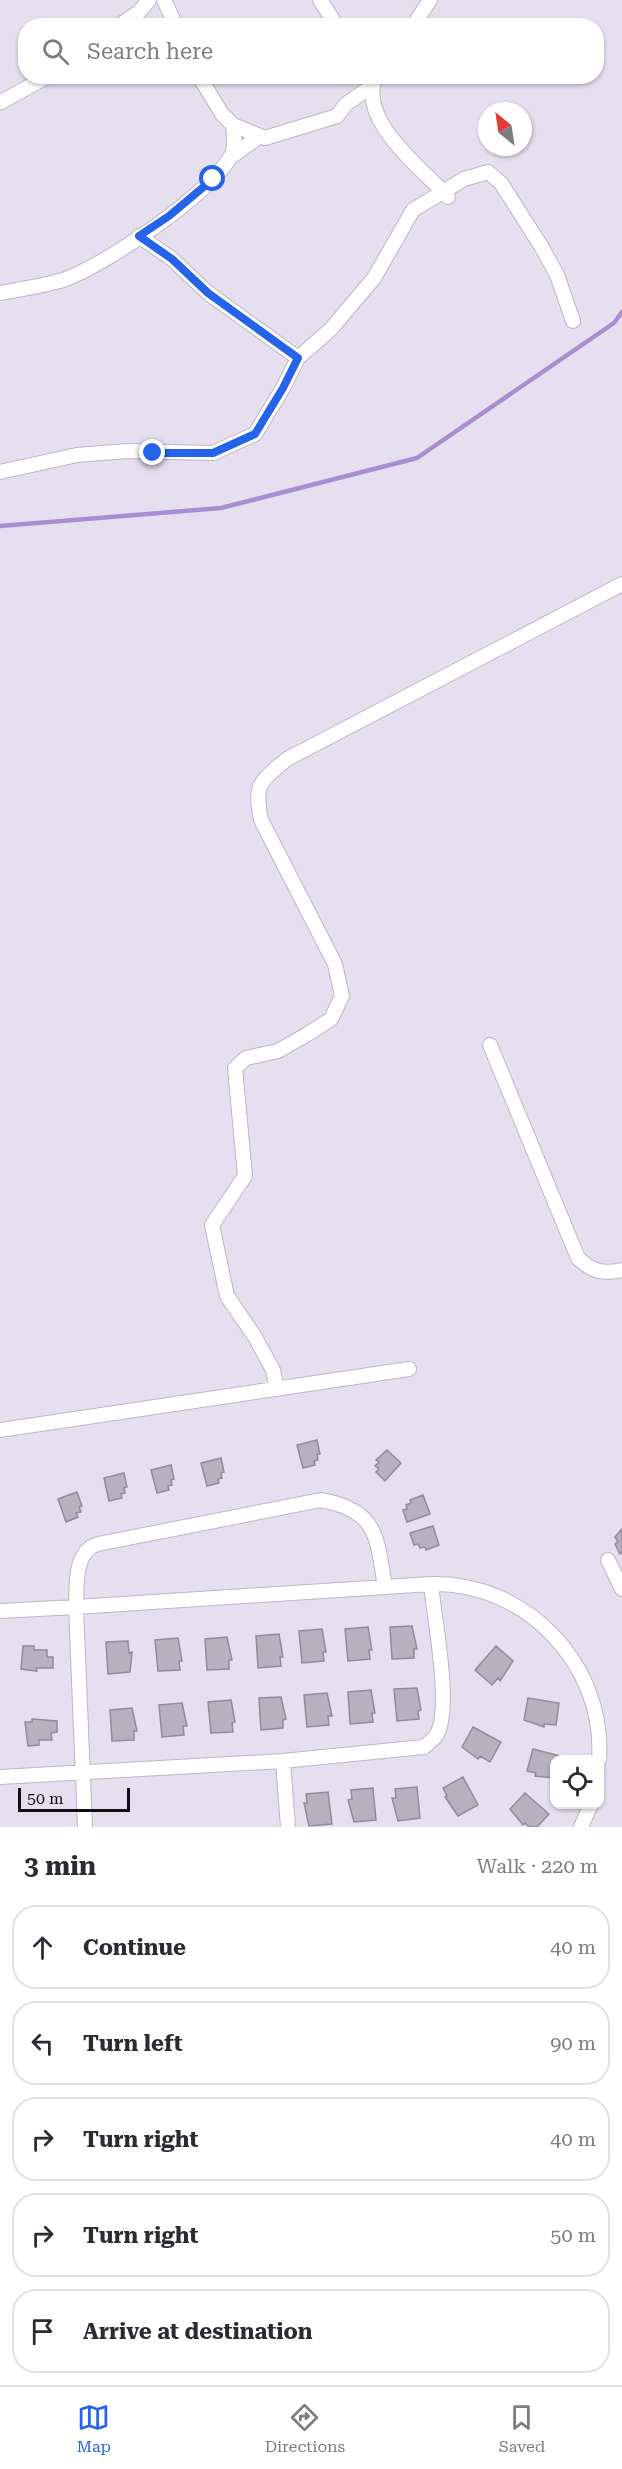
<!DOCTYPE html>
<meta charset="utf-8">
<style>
:root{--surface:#fff;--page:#f7f7f7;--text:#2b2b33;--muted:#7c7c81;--line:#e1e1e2;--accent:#2563eb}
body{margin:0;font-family:"Roboto Serif",serif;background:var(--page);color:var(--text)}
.controls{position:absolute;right:18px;bottom:18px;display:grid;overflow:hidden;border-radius:12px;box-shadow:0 2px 4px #0004}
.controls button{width:54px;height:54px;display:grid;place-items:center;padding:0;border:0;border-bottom:2px solid var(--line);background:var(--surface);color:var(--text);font:30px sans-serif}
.compass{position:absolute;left:478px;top:102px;width:54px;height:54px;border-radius:50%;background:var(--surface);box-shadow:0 2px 4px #0004;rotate:330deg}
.scale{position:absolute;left:18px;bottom:15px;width:112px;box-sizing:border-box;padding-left:6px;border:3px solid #110f15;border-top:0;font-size:16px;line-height:21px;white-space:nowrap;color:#110f15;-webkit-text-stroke:4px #e5dfef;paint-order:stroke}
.stop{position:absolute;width:18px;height:18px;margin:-14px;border:4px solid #2563eb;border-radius:50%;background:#fff}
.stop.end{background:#2563eb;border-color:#fff;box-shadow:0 2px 6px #0008}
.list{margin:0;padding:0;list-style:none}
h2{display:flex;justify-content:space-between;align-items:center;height:78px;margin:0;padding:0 24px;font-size:26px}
h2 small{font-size:20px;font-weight:400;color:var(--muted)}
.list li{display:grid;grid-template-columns:39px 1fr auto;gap:18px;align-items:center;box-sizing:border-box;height:84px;margin:0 12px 12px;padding:0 12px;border:2px solid var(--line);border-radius:24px}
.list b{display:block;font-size:22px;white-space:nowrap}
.list em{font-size:20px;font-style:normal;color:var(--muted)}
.icon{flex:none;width:33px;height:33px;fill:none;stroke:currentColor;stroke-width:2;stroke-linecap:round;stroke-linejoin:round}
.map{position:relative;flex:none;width:622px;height:1827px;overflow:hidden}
.search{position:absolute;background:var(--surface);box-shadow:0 2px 4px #0004;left:18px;right:18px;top:18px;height:66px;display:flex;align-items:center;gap:15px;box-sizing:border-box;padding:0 21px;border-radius:24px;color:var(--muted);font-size:22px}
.sheet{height:558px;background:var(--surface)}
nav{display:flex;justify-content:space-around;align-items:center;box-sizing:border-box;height:84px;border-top:2px solid var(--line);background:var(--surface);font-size:16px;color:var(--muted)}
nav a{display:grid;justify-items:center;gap:3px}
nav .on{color:var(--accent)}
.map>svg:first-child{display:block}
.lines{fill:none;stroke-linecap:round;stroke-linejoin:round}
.stream{stroke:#a88dd1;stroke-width:4.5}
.building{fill:#b6b0bf;stroke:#908b9a;stroke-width:1.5}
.minor-casing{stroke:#bbb6c5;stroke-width:16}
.minor{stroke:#fff;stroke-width:14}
.route{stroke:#2563eb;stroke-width:8}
</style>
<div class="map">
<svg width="622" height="1827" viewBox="0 0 622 1827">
<rect width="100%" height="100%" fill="#e5dfef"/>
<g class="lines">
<path class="stream" d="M 0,526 L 221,508 L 417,458 L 614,323 L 622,312"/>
</g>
<path class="building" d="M 317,1440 L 320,1454 L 317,1454 L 318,1460 L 314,1461 L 315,1465 L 303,1468 L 297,1445 Z
M 387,1450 L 401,1463 L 385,1481 L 376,1472 L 379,1469 L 375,1466 L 379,1462 L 376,1460 Z
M 221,1458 L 224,1472 L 221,1473 L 222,1478 L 218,1479 L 219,1483 L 207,1486 L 201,1463 Z
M 171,1465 L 174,1479 L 171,1480 L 172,1485 L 168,1486 L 169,1490 L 157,1493 L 151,1470 Z
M 124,1473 L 127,1487 L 124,1488 L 125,1493 L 121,1494 L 122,1498 L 109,1501 L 104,1478 Z
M 77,1492 L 82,1506 L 79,1507 L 81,1512 L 76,1513 L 78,1517 L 66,1522 L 58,1499 Z
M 423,1495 L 430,1514 L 407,1522 L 403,1510 L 407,1509 L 406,1505 L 411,1503 L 410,1500 Z
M 433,1526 L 439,1545 L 426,1550 L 425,1547 L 420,1548 L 418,1544 L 414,1545 L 410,1533 Z
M 622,1529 L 622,1553 L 620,1554 L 615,1544 L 618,1542 L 615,1537 Z
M 412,1626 L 417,1649 L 414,1649 L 414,1658 L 392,1659 L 390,1627 Z
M 368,1627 L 372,1650 L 369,1650 L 370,1659 L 348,1661 L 345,1629 Z
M 322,1629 L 326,1652 L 323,1652 L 324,1661 L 302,1663 L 299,1631 Z
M 279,1634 L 283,1657 L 280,1657 L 281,1666 L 258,1668 L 256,1636 Z
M 227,1637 L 232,1660 L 229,1660 L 229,1669 L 207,1670 L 205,1639 Z
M 178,1638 L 182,1661 L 179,1661 L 180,1670 L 158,1671 L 155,1640 Z
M 128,1641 L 129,1653 L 132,1652 L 130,1672 L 108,1674 L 106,1642 Z
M 23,1646 L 34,1646 L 34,1650 L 47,1650 L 47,1657 L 53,1657 L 53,1668 L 36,1668 L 37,1671 L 21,1669 Z
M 496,1646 L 513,1661 L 500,1681 L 498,1678 L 492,1685 L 475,1670 Z
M 417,1688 L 421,1710 L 418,1711 L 419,1719 L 397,1721 L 394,1689 Z
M 371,1690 L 375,1713 L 372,1713 L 373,1722 L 350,1724 L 348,1692 Z
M 327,1693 L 332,1716 L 328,1716 L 329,1725 L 307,1727 L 304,1695 Z
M 281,1697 L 286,1719 L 283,1720 L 283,1728 L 261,1730 L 259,1698 Z
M 528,1698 L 559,1703 L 556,1725 L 544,1724 L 544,1727 L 524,1720 Z
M 231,1700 L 235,1722 L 232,1723 L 233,1732 L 211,1733 L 208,1702 Z
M 182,1703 L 187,1726 L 183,1726 L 184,1735 L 162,1737 L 159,1705 Z
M 132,1708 L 137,1731 L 134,1731 L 134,1740 L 112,1741 L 110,1710 Z
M 32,1719 L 57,1721 L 57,1732 L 51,1733 L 52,1740 L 39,1740 L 39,1745 L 28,1746 L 25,1722 L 32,1722 Z
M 473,1727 L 501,1742 L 490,1762 L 480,1756 L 478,1759 L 462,1747 Z
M 533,1749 L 564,1757 L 563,1760 L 554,1760 L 554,1778 L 535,1776 L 536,1773 L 527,1771 Z
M 463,1777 L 478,1805 L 458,1816 L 445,1797 L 447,1796 L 443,1788 Z
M 417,1787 L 420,1818 L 398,1821 L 392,1798 L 396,1798 L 395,1789 Z
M 373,1788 L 376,1820 L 354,1822 L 348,1800 L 352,1799 L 351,1790 Z
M 328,1792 L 332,1824 L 309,1826 L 304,1803 L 307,1803 L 306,1794 Z
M 525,1793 L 549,1814 L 537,1827 L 529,1827 L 525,1823 L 523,1825 L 510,1809 Z"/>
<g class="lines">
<defs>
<path id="minor" d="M 164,0 L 176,26
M 320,0 L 337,26
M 118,26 L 139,12 L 149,0
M 413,26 L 430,0
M 199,76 L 222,114 L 233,125 L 265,138 L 337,116 L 346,104 L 372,86
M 376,76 C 356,120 422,168 448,197
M 1,102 L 48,76
M 232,156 L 260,136
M 0,293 C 21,289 42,286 63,280 C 104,266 210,194 231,156 C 236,148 234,135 233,125
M 298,358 L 331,329 L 374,278 L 413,210 L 464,179 L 488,172 L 501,183 L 541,246 L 557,275 L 573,321
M 0,472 L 77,455 L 127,451 L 213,453 L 255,434 L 283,388 L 298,358 L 208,293 L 172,259 L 139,236
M 490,1045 L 578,1258 C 592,1272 603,1274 622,1270
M 277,1389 L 273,1370 L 255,1337 L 227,1296 L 212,1225 L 245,1176 L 235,1068 L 246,1058 L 278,1051 L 306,1035 L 331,1019 L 342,996 L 335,964 L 261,820 C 254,783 259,783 287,759 L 622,584
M 0,1430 L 409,1369
M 608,1560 L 622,1589
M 0,1611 L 76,1607 C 77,1590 74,1559 90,1548 C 94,1544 103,1543 108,1542 L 321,1500 C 378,1510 377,1538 385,1587
M 283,1761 L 424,1747 C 428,1743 435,1739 437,1734 C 452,1706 434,1618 431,1584
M 0,1777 L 283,1761 L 288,1827
M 85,1827 L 76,1607 L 431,1584 C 524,1581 606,1664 599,1760
M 581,1827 L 591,1804"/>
</defs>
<use href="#minor" class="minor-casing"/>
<use href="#minor" class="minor"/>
</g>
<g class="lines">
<path class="route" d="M 153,453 L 213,453 L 255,434 L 283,388 L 298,358 L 208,293 L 172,259 L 139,236 L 169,216 L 213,179"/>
</g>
</svg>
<div class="controls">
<button><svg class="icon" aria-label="locate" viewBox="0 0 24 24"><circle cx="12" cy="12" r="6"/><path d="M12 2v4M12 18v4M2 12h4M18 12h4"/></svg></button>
</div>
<svg class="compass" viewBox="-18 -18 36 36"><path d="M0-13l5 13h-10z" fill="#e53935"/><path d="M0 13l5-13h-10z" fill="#7c7c81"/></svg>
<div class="scale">50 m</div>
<div class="stop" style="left:213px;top:179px"></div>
<div class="stop end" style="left:153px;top:453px"></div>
<div class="search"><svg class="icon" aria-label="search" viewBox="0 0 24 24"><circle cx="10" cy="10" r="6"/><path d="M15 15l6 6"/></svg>Search here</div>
</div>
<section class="sheet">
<h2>3 min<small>Walk · 220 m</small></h2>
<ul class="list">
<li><svg class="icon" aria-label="ahead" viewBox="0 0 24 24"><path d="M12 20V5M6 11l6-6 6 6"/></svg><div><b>Continue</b></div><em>40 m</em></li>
<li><svg class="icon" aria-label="left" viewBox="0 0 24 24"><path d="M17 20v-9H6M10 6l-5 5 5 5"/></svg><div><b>Turn left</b></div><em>90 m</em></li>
<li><svg class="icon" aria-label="right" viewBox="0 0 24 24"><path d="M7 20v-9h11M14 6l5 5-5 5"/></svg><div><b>Turn right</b></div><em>40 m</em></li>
<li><svg class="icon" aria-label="right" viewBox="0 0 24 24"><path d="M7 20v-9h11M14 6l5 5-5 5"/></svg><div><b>Turn right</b></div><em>50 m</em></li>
<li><svg class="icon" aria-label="arrive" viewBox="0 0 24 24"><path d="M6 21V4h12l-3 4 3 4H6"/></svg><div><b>Arrive at destination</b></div></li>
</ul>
</section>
<nav>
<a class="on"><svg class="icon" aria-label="map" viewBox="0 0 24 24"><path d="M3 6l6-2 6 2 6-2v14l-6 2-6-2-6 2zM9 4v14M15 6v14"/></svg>Map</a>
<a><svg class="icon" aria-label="directions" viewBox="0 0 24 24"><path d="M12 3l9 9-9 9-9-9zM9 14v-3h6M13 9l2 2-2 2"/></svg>Directions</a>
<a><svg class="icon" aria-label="saved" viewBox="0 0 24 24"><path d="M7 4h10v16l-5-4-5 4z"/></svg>Saved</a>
</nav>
